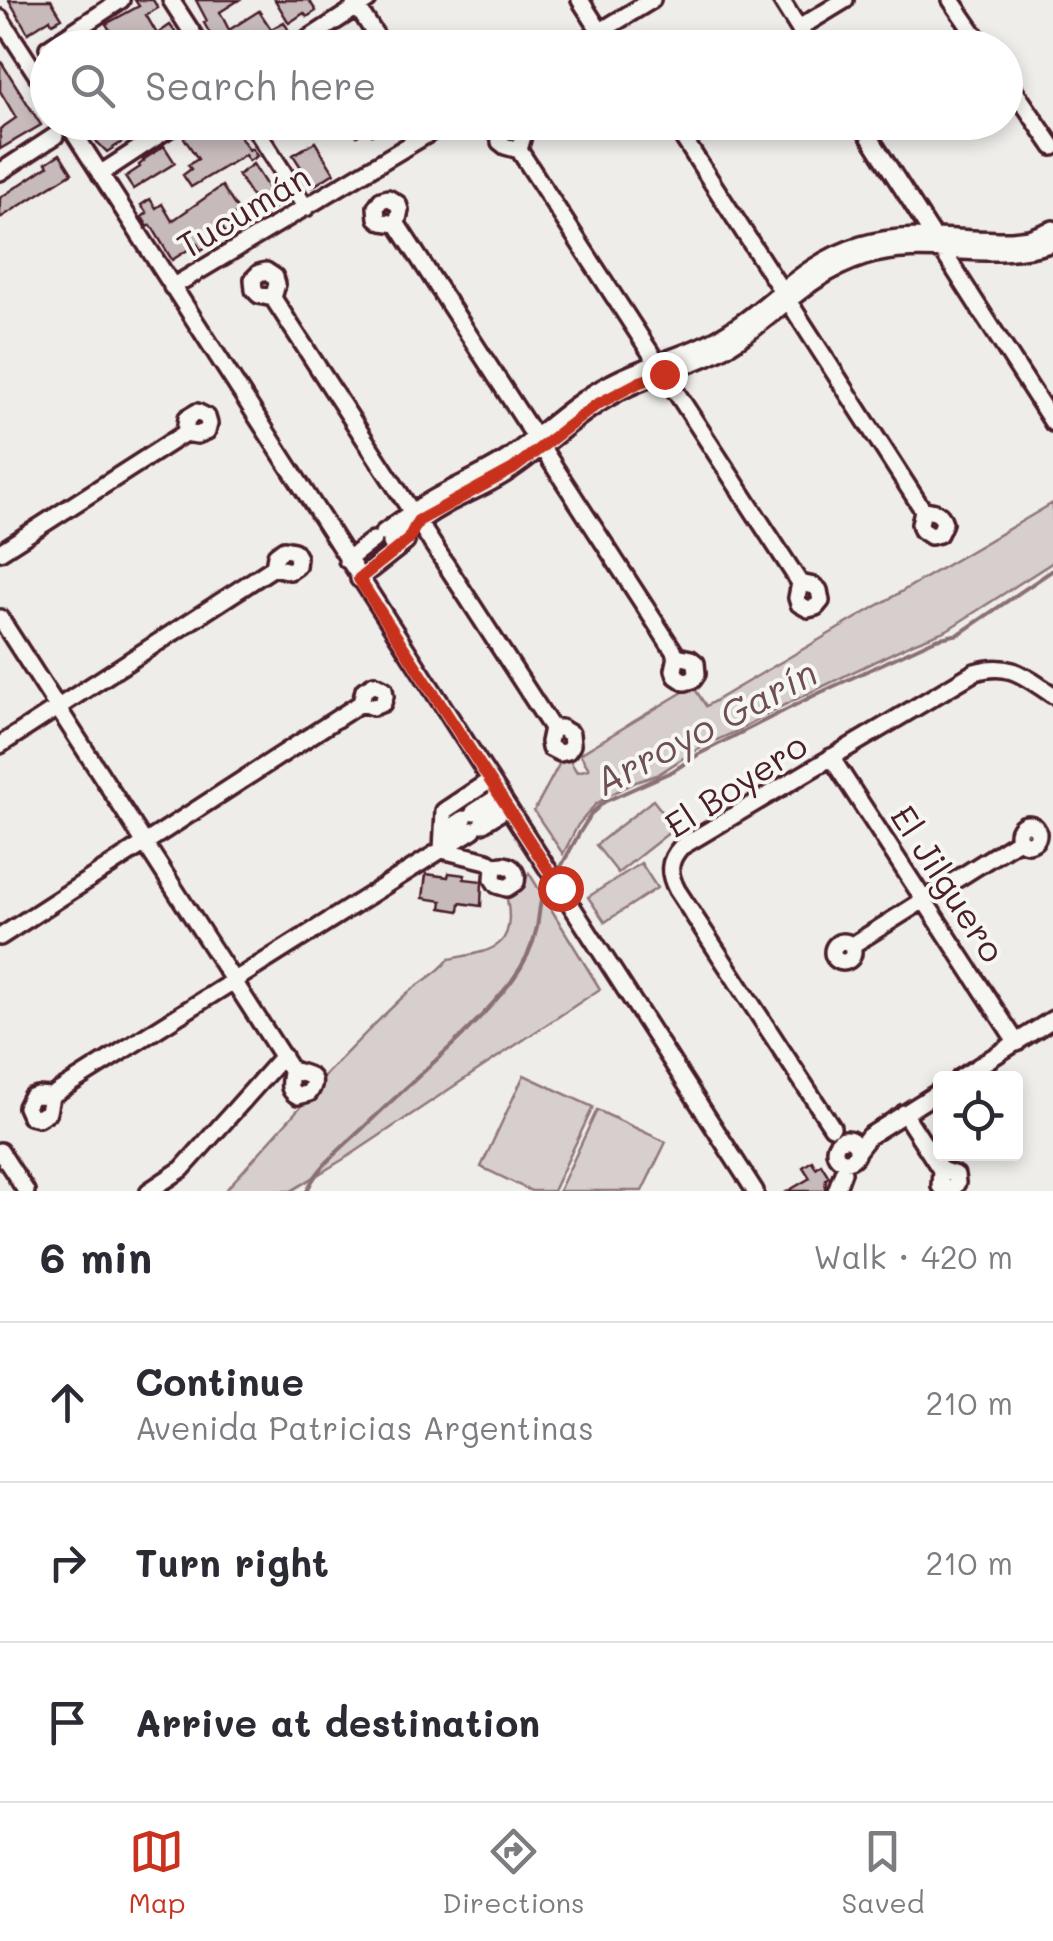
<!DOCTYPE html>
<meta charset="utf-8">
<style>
:root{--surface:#fff;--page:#f7f7f7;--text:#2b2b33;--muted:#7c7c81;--line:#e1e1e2;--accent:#c8321e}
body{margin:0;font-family:Mali,sans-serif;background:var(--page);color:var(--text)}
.controls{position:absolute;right:30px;bottom:30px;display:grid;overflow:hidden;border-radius:10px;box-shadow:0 5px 15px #0003}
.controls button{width:90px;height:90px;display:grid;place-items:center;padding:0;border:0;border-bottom:2px solid var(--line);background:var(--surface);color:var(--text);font:50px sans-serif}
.stop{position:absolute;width:30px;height:30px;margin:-22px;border:8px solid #c8321e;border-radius:50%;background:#fff}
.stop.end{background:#c8321e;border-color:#fff;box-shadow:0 2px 10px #0008}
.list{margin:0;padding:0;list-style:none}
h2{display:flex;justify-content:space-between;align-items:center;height:130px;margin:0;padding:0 40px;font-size:42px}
h2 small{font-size:32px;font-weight:400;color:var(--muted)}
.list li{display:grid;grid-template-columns:65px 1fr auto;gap:30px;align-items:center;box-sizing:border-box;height:160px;padding:0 40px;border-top:2px solid var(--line)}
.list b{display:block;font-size:38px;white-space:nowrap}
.list p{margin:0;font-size:32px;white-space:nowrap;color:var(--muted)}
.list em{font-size:32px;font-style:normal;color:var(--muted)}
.icon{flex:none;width:55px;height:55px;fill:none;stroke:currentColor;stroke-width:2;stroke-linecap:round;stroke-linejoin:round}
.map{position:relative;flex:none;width:1053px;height:1191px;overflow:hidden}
.search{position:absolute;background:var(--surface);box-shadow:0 5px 15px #0003;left:30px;right:30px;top:30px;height:110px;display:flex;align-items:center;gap:25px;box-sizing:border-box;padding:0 35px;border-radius:55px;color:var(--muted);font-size:38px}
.sheet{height:610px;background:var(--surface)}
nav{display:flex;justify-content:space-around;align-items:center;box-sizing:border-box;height:140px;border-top:2px solid var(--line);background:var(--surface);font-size:28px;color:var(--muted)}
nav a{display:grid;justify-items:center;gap:5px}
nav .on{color:var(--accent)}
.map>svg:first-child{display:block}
.green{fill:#d7cfce;stroke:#90777c;stroke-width:2.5}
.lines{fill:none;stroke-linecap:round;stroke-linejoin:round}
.stream{stroke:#8a6f74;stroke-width:4}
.building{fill:#c6babb;stroke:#4a1f2b;stroke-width:2.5}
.minor-casing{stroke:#4a1f2b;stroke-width:22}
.minor{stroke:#f6f6f2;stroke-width:15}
.route{stroke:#c8321e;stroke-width:12}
.labels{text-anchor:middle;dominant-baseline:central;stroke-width:8;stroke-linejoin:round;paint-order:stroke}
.street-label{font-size:35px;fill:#4a1f2b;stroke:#f6f6f2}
.water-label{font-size:38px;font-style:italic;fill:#6f4e56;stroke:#f6f6f2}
</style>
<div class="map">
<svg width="1053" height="1191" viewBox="0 0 1053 1191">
<rect width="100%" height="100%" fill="#efedea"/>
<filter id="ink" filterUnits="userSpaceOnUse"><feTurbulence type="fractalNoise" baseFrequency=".01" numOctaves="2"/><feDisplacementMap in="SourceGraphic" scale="20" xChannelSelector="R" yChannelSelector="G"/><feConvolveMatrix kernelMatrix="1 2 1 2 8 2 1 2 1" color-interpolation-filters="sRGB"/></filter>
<g filter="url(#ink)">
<path class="green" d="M 1053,503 L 1053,562 L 947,630 L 913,643 L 780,707 L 735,732 L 699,748 L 657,775 L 636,782 L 608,796 L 595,805 L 578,825 L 563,854 L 534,811 L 562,759 L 568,758 L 577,772 L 589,769 L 580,754 L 693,686 L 706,706 Z
M 653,800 L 675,828 L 618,873 L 596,845 Z
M 641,863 L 657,888 L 605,922 L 588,897 Z
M 529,873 L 600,989 L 352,1154 L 291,1191 L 225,1191 L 302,1105 C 314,1098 316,1084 326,1074 C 352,1047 378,1020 406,994 C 420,982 438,974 449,959 C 490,951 517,950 507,899 L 522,886 Z
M 524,1075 L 593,1107 L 553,1191 L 531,1191 L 481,1167 Z
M 597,1110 L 666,1142 L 642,1191 L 559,1191 Z"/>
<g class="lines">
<path class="stream" d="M 558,872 L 580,832 L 592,813 L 604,802 L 673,771 L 699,754 L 817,694 L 936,639 L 959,634 L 1053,570
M 307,1191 C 317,1167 344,1146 363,1128 C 412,1080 468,1036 511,982 C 523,966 533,947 537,927 C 540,911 539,898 548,883"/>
</g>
<path class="building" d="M 9,0 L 51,0 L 62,18 L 52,23 L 50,19 L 28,33 Z
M 135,0 L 153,0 L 158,8 L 146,15 L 157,34 L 170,25 L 187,48 L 121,48 L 106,24 L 139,6 Z
M 196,0 L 239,0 L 220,12 L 229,30 L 259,11 L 271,29 L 284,22 L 289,31 L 273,41 L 268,34 L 250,48 L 218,48 L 204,23 L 207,21 Z
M 275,0 L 309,0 L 316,11 L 307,17 L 304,13 L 289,23 Z
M 0,60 L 41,125 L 0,149 L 0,129 L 16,118 L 0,91 Z
M 86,122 L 127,122 L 134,134 L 107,152 L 97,142 Z
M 202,122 L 231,122 L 249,150 L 252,148 L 257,156 L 249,161 L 245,155 L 191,187 L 183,175 L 191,169 L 188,165 L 198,159 L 184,138 Z
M 348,122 L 418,122 L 397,136 L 389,124 L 372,135 L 368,129 L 357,136 Z
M 315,142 L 334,173 L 312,187 L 308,181 L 306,182 L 299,171 L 302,169 L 293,155 Z
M 164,146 L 175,163 L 133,189 L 125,177 L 140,167 L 139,165 L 144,161 L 143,160 Z
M 60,154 L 72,173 L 0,218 L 0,198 L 48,166 L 46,163 Z
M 253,164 L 279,205 L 264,215 L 238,175 Z
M 222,186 L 239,212 L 221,224 L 225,232 L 213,239 L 216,241 L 201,250 L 197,244 L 172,260 L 151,225 L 148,227 L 142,217 L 147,213 L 141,205 L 150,199 L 156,208 L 162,204 L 172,221 Z
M 449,873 L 465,875 L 464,879 L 482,881 L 481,906 L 460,903 L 459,911 L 441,908 L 442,901 L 423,898 L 426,874 L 448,877 Z
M 812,1161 L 816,1168 L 821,1164 L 829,1177 L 826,1179 L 825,1191 L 788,1191 L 810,1178 L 803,1167 Z"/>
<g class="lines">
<defs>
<path id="minor" d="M 171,0 L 202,48
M 353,0 L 384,48
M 580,0 L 600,31
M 781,0 L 811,48
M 951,0 L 984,48
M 0,18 L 48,92
M 799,28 L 845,0
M 48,48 L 121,0
M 294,48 L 368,0
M 573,48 L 652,0
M 1006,78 L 1053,147
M 67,122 L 755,1191
M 251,122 L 306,208
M 673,122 L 923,510 C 934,511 941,512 944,523 L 939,534 L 931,536 L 922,530 L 920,524 L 923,510
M 860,122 L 1053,423
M 519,150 L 523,136 L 521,129 L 512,123 L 504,125 L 499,131 L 500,142 L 505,146 L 519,150 L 800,583 L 797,598 L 799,604 L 808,609 L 816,607 L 821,601 L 819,590 L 814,586 L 800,583
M 0,172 L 55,136
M 100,174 L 179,122
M 397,224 L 382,222 L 377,218 L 376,207 L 381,200 L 388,198 L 398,204 L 400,210 L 397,224 L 677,656 L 674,670 L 676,676 L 685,682 L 693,680 L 697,674 L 696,663 L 691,659 L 677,656
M 172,287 L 448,122
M 273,298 L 277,284 L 275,277 L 266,271 L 259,273 L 253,279 L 254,290 L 259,295 L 273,298 L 552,728 L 549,742 L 550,748 L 560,753 L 568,751 L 572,745 L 571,734 L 561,728 L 552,728
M 197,412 L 207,417 L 209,424 L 207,431 L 197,435 L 185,433 L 187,418 Z
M 383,533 C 402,519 419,506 440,495 C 462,483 486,473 507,459 C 542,434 572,403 611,383 C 644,365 682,357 716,339 C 770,310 798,264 861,245 C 911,230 962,241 1012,240 L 1029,238 L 1053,229
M 391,543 C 409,528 427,515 447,504 C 470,492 494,483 514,468 C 550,443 580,412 619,392 C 653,374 691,367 725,348 C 776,318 804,276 864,257 C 928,237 989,265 1053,243
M 284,549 L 294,551 L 298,558 L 297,566 L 290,571 L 274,567 L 276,555 Z
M 0,552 L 185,433
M 347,560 L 373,540
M 359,579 L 406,542
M 0,618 L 291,1070
M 374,684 L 384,689 L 385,696 L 383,703 L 373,707 L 361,703 L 364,690 Z
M 0,745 L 274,567
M 831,757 L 1017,1043
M 489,781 L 444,811 L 442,850 L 487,861 L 494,866
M 474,812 L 499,796
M 482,824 L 507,808
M1018 834a10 10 0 1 1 20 0a10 10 0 1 1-20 0Z
M 443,833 L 464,819
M 504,865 C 513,866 518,873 516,882 L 507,888 L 497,885 L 493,879 L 494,866 Z
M 0,937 L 361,703
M833 952a10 10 0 1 1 20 0a10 10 0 1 1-20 0Z
M 851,946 L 1019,840
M 291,1070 C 303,1074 322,1074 309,1093 L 298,1096 C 285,1089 291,1081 291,1070 Z
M 960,1078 L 1053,1019
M 37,1095 L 51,1096 L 48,1112 L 38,1118 L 30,1116 L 26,1107 L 31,1097 Z
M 51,1096 L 473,830
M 904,1113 L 941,1170
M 832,1127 L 677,890 C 668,873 668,861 681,847 L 975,672 C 1010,661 1025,677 1053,695
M835 1150a11 11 0 1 1 22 0a11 11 0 1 1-22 0Z
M 858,1150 L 869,1136 L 940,1091
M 0,1151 L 26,1191
M 941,1170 L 956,1175 L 957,1183 L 954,1187 L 946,1190 L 940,1186 Z
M 149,1191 L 182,1169 L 283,1056
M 836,1191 L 843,1172"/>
</defs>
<use href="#minor" class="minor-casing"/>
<use href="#minor" class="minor"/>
</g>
</g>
<g class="lines" filter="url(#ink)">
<path class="route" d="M 560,888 L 359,579 L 408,540 L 418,521 L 513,469 L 596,405 L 640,382 L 664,374"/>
</g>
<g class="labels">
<g class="street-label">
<text transform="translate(243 210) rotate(-31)">Tucumán</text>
<text transform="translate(735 784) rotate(-33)">El Boyero</text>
<text transform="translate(949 883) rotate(57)">El Jilguero</text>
</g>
<g class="water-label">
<text transform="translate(705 726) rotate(-28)">Arroyo Garín</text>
</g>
</g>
</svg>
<div class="controls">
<button><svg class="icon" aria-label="locate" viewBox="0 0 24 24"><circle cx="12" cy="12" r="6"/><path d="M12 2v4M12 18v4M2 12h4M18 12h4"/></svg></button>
</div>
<div class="stop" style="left:560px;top:888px"></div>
<div class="stop end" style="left:664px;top:374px"></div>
<div class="search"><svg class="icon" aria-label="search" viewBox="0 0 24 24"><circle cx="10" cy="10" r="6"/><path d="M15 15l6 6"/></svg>Search here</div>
</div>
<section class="sheet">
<h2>6 min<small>Walk · 420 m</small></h2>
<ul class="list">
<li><svg class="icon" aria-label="ahead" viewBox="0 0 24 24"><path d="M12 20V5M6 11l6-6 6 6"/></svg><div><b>Continue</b><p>Avenida Patricias Argentinas</p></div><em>210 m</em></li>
<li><svg class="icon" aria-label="right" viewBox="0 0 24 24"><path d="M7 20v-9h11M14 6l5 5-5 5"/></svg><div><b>Turn right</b></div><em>210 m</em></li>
<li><svg class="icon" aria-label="arrive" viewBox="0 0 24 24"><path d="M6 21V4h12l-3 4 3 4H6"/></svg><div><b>Arrive at destination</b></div></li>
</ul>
</section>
<nav>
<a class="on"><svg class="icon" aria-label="map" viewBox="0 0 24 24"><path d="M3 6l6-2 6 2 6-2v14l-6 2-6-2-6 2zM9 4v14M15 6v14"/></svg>Map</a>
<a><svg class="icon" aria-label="directions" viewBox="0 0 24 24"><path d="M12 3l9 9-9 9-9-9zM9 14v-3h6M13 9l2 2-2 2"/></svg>Directions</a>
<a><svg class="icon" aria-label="saved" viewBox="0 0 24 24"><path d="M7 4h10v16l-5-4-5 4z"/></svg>Saved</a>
</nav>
